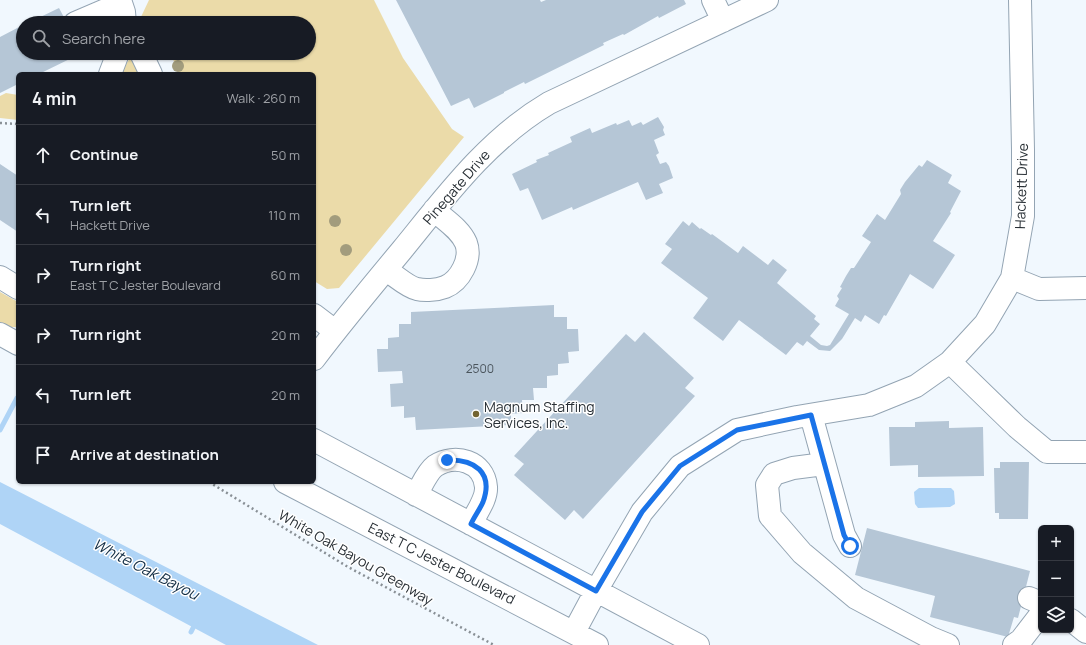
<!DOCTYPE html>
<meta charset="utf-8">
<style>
:root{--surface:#171b24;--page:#20242c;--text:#f1f3f6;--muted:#9ea1a6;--line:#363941}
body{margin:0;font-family:Manrope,sans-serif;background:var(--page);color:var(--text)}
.controls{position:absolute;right:12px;bottom:12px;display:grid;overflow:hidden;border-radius:6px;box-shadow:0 1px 3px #0004}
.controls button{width:36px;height:36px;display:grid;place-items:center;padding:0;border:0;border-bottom:1px solid var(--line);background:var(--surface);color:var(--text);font:20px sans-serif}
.stop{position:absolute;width:12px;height:12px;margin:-9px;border:3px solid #1a73e8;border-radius:50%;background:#fff}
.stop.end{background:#1a73e8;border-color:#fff;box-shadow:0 1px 4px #0008}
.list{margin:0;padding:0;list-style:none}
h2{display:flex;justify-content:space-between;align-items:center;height:52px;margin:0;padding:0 16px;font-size:17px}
h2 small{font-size:13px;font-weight:400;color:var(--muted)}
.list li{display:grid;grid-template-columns:26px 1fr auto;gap:12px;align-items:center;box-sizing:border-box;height:60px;padding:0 16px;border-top:1px solid var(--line)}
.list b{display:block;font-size:15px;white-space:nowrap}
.list p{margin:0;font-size:13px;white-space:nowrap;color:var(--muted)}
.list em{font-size:13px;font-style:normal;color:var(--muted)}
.icon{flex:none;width:22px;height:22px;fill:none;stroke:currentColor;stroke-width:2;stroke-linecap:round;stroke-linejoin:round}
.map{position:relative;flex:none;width:1086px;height:645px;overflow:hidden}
.search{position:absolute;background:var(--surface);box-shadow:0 1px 3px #0004;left:16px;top:16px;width:300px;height:44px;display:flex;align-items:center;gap:10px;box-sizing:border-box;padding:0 14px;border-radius:22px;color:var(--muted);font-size:15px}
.panel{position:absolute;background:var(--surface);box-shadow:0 1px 3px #0004;left:16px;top:72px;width:300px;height:412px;border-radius:6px}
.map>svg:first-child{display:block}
.green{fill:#ebdba9}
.water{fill:#afd4f6}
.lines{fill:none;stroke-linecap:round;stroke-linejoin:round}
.stream{stroke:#afd4f6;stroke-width:5}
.building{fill:#b5c6d6}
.minor-casing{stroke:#93a4b3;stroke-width:24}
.path{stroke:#899096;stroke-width:2.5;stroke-dasharray:2 3;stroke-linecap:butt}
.minor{stroke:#fff;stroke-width:22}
.tree{fill:#a29c7d}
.route{stroke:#1a73e8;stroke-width:5}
.poi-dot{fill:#726330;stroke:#fff;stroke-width:1.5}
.labels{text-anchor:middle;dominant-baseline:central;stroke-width:3;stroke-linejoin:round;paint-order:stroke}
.number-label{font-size:12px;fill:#4b555d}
.street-label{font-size:14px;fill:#282f35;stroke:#fff}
.poi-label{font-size:14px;fill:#282f35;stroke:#fff;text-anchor:start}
.water-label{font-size:15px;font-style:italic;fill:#122d44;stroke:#fff}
</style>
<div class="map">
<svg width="1086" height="645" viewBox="0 0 1086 645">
<rect width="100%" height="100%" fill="#f1f8fe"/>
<path class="green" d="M 149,0 L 374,0 L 403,58 L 452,129 L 464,137 L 339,288 L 327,289 L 314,281 L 314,74 L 180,74 L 170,53 L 309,53 L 309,23 L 141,23 L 140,19 Z
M 130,58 L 133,58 L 140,74 L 120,74 Z
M 6,93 L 18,95 L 18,120 L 0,118 L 0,96 Z
M 0,292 L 18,302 L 18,327 L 11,327 L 0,322 Z"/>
<path class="water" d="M 0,482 L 318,645 L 226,645 L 0,524 Z
M 919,488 L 951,488 L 954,491 L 955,504 L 950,507 L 918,508 L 915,504 L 914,492 Z"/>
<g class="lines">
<path class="stream" d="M 0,430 L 17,398
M 191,632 L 196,622"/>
</g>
<path class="building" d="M 396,0 L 540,0 L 541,2 L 546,0 L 684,0 L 686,4 L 659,18 L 658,16 L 624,35 L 623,34 L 603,43 L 604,45 L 525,84 L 524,82 L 504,92 L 504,93 L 474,108 L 469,98 L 451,106 Z
M 59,8 L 67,23 L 28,23 Z
M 23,25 L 23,53 L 82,53 L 39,74 L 18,74 L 18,84 L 0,93 L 0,37 Z
M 658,117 L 664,127 L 663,130 L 665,135 L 654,140 L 659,153 L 656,155 L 660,164 L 666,162 L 669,166 L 673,178 L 659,184 L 663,193 L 646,200 L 638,182 L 573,210 L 572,207 L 542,220 L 528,188 L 520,191 L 512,174 L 537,162 L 536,160 L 549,155 L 548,153 L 572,142 L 570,137 L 590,128 L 592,133 L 616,123 L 617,125 L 629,120 L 632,126 L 641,122 L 643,125 Z
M 927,160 L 952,175 L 948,183 L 961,191 L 950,212 L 951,213 L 933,241 L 955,255 L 933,289 L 910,274 L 886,316 L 884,315 L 879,324 L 865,315 L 861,322 L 855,318 L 842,339 L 830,351 L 819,350 L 807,341 L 803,346 L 797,342 L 786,355 L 739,320 L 723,341 L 693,318 L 708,298 L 661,263 L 672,249 L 665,244 L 683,221 L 689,226 L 692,222 L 700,229 L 701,228 L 711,235 L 712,234 L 738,253 L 743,246 L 768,265 L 773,259 L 787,270 L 777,283 L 816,316 L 814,319 L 820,324 L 810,336 L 821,345 L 827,346 L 830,345 L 849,314 L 835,306 L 839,299 L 837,296 L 842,288 L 840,287 L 846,276 L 851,268 L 854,268 L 871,242 L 862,236 L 877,214 L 885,220 L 901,194 L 900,190 L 905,182 L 919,165 L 922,167 Z
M 0,164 L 18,176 L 18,232 L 0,220 Z
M 554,305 L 554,317 L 567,317 L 567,329 L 578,329 L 579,351 L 568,352 L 569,363 L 558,364 L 558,375 L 547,376 L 547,388 L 533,388 L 534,400 L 522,400 L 523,413 L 511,414 L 511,425 L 416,430 L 415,417 L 404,418 L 404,406 L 391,407 L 390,384 L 403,383 L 402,371 L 378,372 L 377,349 L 388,349 L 388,338 L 399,337 L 399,324 L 411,324 L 411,312 Z
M 644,332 L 694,378 L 685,388 L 695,396 L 583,519 L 574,510 L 565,520 L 514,475 L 524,464 L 514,456 L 626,334 L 635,342 Z
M 949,421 L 949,428 L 983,427 L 984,476 L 918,477 L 918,465 L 890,466 L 889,427 L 915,427 L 915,422 Z
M 1000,462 L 1029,462 L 1028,519 L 999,519 L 999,513 L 995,513 L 994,468 L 1000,468 Z
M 867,528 L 1030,571 L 1018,618 L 1014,617 L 1008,637 L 930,617 L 935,596 L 855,575 Z"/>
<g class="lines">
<defs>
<path id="minor" d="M 120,0 L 124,12 L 125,23
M 713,0 L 723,21
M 75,23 L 115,6
M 141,53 L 151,74
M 110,74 L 118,53
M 386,270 C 395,275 407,287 417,289 C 425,291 437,290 445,287 C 460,281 472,259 466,243 C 460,229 445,220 434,210
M 0,277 L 18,288
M 1012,278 L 1039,289 L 1086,288
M 314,315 L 335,331
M 0,334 L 18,344
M 314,359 C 342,322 372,286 402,250 C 446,196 488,139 549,103 L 767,0
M 950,362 L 1017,427 L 1047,452 L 1086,452
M 811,415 L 844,535 L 850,546
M 314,440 L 698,645
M 824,464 L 793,468 L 774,474 L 767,485 L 770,516 L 802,553 L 856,598 L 931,638 L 948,645
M 285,482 L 597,645
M 416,495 C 421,487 427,472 435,466 C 455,453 484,461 486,487 C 487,499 476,513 471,524
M 1029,598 L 1041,603
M 1071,620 L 1086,632
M 574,632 L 596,591 L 642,512 L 680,466 L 737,430 L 797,417 L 869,405 L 916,386 L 950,362 L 985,324 L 1012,278 L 1023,216 L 1023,150 L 1020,0
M 1014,645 L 1021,640 L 1041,614"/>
</defs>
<use href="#minor" class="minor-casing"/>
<path class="path" d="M 0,123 L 18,124
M 209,482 L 348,567 L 494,645"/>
<use href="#minor" class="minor"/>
</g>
<g class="tree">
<circle cx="178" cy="66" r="6"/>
<circle cx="335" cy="221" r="6"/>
<circle cx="346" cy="250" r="6"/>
</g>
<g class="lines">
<path class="route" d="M 447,460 C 474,459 494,472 483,502 C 480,509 474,517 471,524 L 596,591 L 642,512 L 680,466 L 737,430 L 811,415 L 844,535 L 850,546"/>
</g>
<circle class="poi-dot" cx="476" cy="414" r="4"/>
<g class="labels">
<g class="number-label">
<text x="480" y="368">2500</text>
</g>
<g class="street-label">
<text transform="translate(1021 186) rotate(-88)">Hackett Drive</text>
<text transform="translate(456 187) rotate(-49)">Pinegate Drive</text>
<text transform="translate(356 557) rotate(30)">White Oak Bayou Greenway</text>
<text transform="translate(442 563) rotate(27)">East T C Jester Boulevard</text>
</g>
<g class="poi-label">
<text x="484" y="406">Magnum Staffing<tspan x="484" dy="16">Services, Inc.</tspan></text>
</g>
<g class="water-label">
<text transform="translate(146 569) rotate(27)">White Oak Bayou</text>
</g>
</g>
</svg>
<div class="controls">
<button>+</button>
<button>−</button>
<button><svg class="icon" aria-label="layers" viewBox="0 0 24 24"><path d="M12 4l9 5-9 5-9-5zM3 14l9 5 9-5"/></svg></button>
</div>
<div class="stop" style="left:850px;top:546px"></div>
<div class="stop end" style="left:447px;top:460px"></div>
<div class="search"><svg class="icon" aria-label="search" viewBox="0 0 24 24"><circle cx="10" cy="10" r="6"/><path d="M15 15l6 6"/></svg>Search here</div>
<section class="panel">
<h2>4 min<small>Walk · 260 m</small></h2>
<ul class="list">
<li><svg class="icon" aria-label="ahead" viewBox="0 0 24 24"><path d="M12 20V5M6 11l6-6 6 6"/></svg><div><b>Continue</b></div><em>50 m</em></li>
<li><svg class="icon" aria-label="left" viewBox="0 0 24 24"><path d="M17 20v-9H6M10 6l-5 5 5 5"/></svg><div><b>Turn left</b><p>Hackett Drive</p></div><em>110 m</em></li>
<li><svg class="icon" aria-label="right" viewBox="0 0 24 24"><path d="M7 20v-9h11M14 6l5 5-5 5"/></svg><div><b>Turn right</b><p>East T C Jester Boulevard</p></div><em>60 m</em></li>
<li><svg class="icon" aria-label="right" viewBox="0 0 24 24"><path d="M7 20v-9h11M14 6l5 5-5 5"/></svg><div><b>Turn right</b></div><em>20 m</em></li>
<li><svg class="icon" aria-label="left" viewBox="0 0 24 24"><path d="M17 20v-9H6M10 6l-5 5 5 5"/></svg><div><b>Turn left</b></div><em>20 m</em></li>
<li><svg class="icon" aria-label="arrive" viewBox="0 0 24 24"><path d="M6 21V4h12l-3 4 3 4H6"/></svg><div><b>Arrive at destination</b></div></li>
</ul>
</section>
</div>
